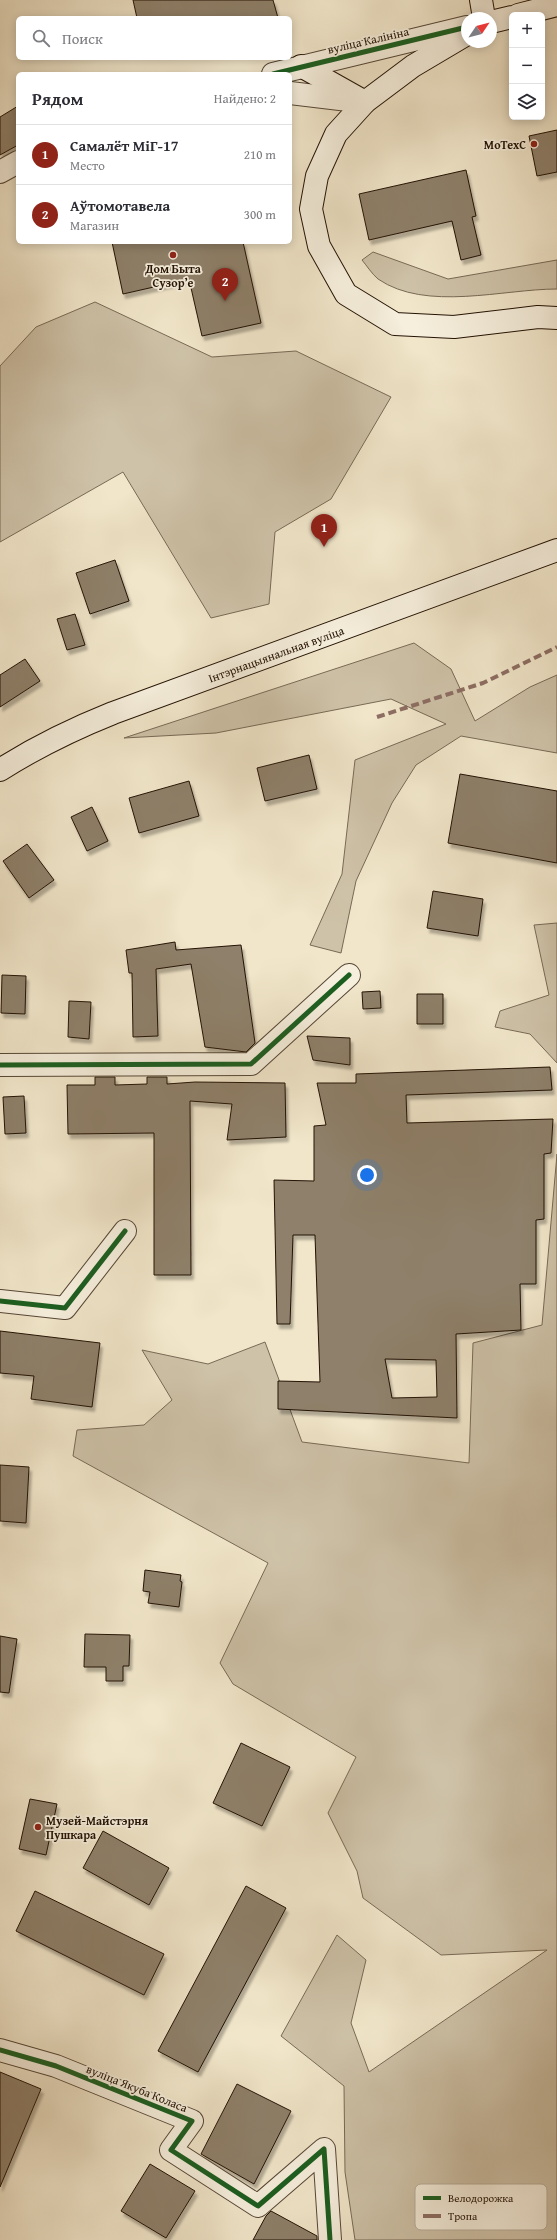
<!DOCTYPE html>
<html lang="ru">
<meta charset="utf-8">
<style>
:root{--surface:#fff;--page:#f7f7f7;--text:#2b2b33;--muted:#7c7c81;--line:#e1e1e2;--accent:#8f2418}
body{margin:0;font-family:"Gentium Book Plus",serif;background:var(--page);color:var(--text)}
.controls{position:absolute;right:12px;top:12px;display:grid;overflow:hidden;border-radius:6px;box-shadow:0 2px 10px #0003}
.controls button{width:36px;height:36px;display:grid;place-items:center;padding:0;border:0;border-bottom:1px solid var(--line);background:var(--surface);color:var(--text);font:20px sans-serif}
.compass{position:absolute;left:461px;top:12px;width:36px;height:36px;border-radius:50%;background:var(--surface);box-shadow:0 2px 10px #0003;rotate:55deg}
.you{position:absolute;left:367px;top:1175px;width:14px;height:14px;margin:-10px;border:3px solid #fff;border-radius:50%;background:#1a73e8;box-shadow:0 0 0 6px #1a73e833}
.badge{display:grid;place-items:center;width:26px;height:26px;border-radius:50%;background:var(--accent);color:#fff;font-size:13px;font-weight:700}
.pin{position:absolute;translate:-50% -33px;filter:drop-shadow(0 1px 2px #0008)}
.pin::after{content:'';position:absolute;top:21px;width:14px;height:12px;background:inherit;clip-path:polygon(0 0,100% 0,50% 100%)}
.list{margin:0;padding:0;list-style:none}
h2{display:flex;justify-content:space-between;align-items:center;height:52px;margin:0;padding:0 16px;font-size:17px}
h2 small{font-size:13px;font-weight:400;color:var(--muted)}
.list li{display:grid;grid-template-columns:26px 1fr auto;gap:12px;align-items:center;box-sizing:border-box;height:60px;padding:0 16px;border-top:1px solid var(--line)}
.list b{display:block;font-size:15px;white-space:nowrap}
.list p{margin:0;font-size:13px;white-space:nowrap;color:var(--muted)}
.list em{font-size:13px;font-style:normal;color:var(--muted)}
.icon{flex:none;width:22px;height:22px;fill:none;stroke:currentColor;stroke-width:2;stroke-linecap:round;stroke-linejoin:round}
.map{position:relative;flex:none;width:557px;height:2240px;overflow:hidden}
.search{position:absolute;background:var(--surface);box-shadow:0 2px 10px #0003;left:16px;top:16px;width:276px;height:44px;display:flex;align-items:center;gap:10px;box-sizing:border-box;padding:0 14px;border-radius:6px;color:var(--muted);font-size:15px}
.panel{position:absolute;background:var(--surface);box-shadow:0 2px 10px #0003;left:16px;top:72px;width:276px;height:172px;border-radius:6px}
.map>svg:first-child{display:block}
.green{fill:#cec2a8;stroke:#786a56}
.building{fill:#8e806b;stroke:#231204;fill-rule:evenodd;filter:url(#shadow)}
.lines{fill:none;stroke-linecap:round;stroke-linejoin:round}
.street-casing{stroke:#564736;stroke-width:24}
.secondary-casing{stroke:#231204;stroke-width:24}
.street{stroke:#f6efdd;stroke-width:22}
.secondary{stroke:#f6efdd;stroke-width:22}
.quiet{stroke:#8d6e63;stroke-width:4;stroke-dasharray:8 4;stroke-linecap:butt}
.cycleway-casing{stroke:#f6efdd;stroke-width:8}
.cycleway{stroke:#1b5e20;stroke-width:5}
.poi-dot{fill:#8f2418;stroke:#f6efdd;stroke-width:1.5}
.labels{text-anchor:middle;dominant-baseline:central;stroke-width:3.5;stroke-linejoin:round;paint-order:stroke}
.street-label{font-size:12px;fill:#231204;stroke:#f6efdd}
.poi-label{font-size:12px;font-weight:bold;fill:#231204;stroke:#f6efdd;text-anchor:end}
.key{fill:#f6efdd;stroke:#b7ad9c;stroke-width:1}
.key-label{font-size:11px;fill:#231204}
</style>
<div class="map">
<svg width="557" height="2240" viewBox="0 0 557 2240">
<defs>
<filter id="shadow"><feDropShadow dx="2.5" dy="4.5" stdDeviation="1" flood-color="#0004"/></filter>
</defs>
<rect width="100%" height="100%" fill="#f1e6ca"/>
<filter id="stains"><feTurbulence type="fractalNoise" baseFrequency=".005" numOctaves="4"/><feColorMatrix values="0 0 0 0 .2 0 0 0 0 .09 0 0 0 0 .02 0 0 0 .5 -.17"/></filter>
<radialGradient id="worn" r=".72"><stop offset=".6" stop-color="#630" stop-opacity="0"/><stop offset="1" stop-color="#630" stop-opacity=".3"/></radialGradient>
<path class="green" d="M 373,252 L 448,279 L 557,260 L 557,289 C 503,289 426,312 378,279 C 372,274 367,266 362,260 Z
M 95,302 L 212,357 L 296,351 L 391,397 L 331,499 L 275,532 L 269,604 L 211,618 L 123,472 L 0,542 L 0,366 L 36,327 Z
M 414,643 L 451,669 L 475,721 L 530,687 L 557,675 L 557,753 L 461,736 L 416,765 L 392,803 L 356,881 L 341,953 L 310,945 L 342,874 L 355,760 L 446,724 L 391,699 L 216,733 L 124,738 Z
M 557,923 L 557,1063 L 530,1034 L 495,1027 L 500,1011 L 549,995 L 534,925 Z
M 557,1154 L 557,2240 L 355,2240 L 345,2172 L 344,2086 L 281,2036 L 337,1935 L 366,1960 L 351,2023 L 369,2072 L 547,1950 L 441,1955 L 363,1898 L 357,1871 L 328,1813 L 356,1757 L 233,1684 L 220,1663 L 268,1563 L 73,1456 L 77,1430 L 144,1425 L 172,1400 L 142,1350 L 208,1364 L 265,1342 L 302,1442 L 469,1463 L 473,1343 L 542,1325 Z"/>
<path class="building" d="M 133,0 L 273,0 L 278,18 L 137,18 Z
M 18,106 L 18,145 L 0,155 L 0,117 Z
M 557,130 L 557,172 L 537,176 L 529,136 Z
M 466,170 L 476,216 L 472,217 L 481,255 L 461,260 L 452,221 L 369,240 L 359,194 Z
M 112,242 L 243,242 L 261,323 L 202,336 L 189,279 L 123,294 Z
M 115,560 L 129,601 L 90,614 L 76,573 Z
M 75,614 L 85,645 L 67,650 L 57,619 Z
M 25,659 L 40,681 L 0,707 L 0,675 Z
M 309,755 L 317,789 L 265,801 L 257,768 Z
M 460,774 L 557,791 L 557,863 L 448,843 Z
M 189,781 L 199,816 L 139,833 L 129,798 Z
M 92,807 L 108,841 L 87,851 L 71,817 Z
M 27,844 L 54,880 L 29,898 L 3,861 Z
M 433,891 L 483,899 L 478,936 L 427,928 Z
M 175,942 L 176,950 L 241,945 L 255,1043 L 246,1052 L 205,1047 L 191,964 L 156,969 L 158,1036 L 133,1037 L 132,973 L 129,973 L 126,950 Z
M 2,975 L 26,976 L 25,1014 L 1,1013 Z
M 380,991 L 381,1008 L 363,1009 L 362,992 Z
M 417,994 L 443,994 L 443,1024 L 417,1024 Z
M 69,1001 L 91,1002 L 89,1039 L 68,1037 Z
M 307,1036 L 350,1038 L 350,1065 L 313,1060 Z
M 550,1067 L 552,1090 L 406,1095 L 407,1123 L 553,1119 L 551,1153 L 544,1154 L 544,1219 L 536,1220 L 536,1284 L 520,1284 L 521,1330 L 456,1334 L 457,1418 L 278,1409 L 278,1381 L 320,1382 L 315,1235 L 293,1235 L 290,1324 L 277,1324 L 274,1180 L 314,1181 L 314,1126 L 326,1125 L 317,1083 L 356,1083 L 356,1074 ZM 385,1359 L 436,1360 L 437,1397 L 392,1398 Z
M 95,1077 L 115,1077 L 115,1085 L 147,1084 L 147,1077 L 167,1077 L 167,1084 L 195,1082 L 285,1083 L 286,1137 L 227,1140 L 232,1104 L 190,1101 L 191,1275 L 154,1275 L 154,1133 L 68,1134 L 67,1085 L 95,1085 Z
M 24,1096 L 26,1133 L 5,1134 L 3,1097 Z
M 0,1331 L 100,1343 L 92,1407 L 31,1399 L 34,1376 L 0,1373 Z
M 0,1465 L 29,1467 L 26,1523 L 0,1521 Z
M 145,1570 L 181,1575 L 180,1581 L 182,1582 L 179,1607 L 148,1603 L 150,1592 L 143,1591 Z
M 85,1634 L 130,1635 L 129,1666 L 123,1666 L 123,1681 L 106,1681 L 106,1667 L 84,1667 Z
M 0,1636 L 17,1639 L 9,1693 L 0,1692 Z
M 241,1743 L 290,1767 L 262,1826 L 213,1803 Z
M 30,1799 L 57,1804 L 46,1855 L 19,1849 Z
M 103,1831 L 169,1868 L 149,1905 L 83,1868 Z
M 246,1886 L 286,1908 L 198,2072 L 158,2051 Z
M 35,1891 L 164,1954 L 144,1995 L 16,1931 Z
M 0,2072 L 41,2089 L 0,2187 Z
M 237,2084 L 291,2111 L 254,2184 L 201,2154 Z
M 150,2164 L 195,2191 L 166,2238 L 121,2211 Z
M 271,2211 L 317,2236 L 317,2240 L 253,2240 L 266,2216 Z"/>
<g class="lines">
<defs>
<path id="street" d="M 273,74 L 467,27
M 290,93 L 365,102
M 0,172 L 18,162
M 0,1065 L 251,1064 L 349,975
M 0,1301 L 65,1308 L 125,1231
M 0,2050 L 56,2066 L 192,2121 L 171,2150 L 258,2206 L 324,2149 L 330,2240"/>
<path id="secondary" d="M 481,0 L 484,18
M 518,15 L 557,5
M 491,22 L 512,17
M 467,34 L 413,66 L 365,102 L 336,134 L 317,176 L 311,209 L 319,246 L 346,294 L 395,324 L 454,327 L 538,317 L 557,318
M 301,66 L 365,102
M 0,770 C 36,747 73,729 113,713 L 557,550"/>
</defs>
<use href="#street" class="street-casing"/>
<use href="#secondary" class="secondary-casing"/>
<use href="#street" class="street"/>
<use href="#secondary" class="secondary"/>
<path class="quiet" d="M 377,717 L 483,683 L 557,647"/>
<defs>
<path id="cycleway" d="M 273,74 L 467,27
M 0,1065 L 251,1064 L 349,975
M 0,1301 L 65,1308 L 125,1231
M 0,2050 L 56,2066 L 192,2121 L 171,2150 L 258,2206 L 324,2149 L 330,2240"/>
</defs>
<use href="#cycleway" class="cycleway-casing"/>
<use href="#cycleway" class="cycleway"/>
</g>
<g class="poi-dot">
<circle cx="534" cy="144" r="4"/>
<circle cx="173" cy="255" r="4"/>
<circle cx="38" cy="1827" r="4"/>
</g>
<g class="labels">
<g class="street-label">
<text transform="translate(368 40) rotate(-13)">вуліца Калініна</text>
<text transform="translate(276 654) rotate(-20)">Інтэрнацыянальная вуліца</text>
<text transform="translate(137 2088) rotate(22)">вуліца Якуба Коласа</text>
</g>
<g class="poi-label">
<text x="526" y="144">MoTexC</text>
<text x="173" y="268" text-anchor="middle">Дом Быта<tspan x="173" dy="14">Сузорʼе</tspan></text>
<text x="46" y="1820" text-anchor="start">Музей-Майстэрня<tspan x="46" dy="14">Пушкара</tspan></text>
</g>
</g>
<rect x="415" y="2184" width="132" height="46" rx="6" class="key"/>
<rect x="423" y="2196" width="18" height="4" fill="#1b5e20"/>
<rect x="423" y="2214" width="18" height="4" fill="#8d6e63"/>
<g class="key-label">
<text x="448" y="2202">Велодорожка</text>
<text x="448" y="2220">Тропа</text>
</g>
<rect width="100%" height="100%" filter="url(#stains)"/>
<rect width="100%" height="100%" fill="url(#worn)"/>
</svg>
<div class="controls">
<button>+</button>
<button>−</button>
<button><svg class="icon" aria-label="layers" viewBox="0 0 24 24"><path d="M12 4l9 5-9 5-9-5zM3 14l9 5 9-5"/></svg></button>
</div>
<svg class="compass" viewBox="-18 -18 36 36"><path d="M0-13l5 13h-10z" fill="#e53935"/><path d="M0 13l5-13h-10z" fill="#7c7c81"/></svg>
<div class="you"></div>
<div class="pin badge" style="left:324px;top:547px">1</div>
<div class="pin badge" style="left:225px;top:301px">2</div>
<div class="search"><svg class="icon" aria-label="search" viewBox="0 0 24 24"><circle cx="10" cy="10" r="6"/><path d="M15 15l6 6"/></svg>Поиск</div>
<section class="panel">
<h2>Рядом<small>Найдено: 2</small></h2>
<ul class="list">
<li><span class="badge">1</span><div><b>Самалёт МіГ-17</b><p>Место</p></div><em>210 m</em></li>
<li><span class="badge">2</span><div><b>Аўтомотавела</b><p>Магазин</p></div><em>300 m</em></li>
</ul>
</section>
</div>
